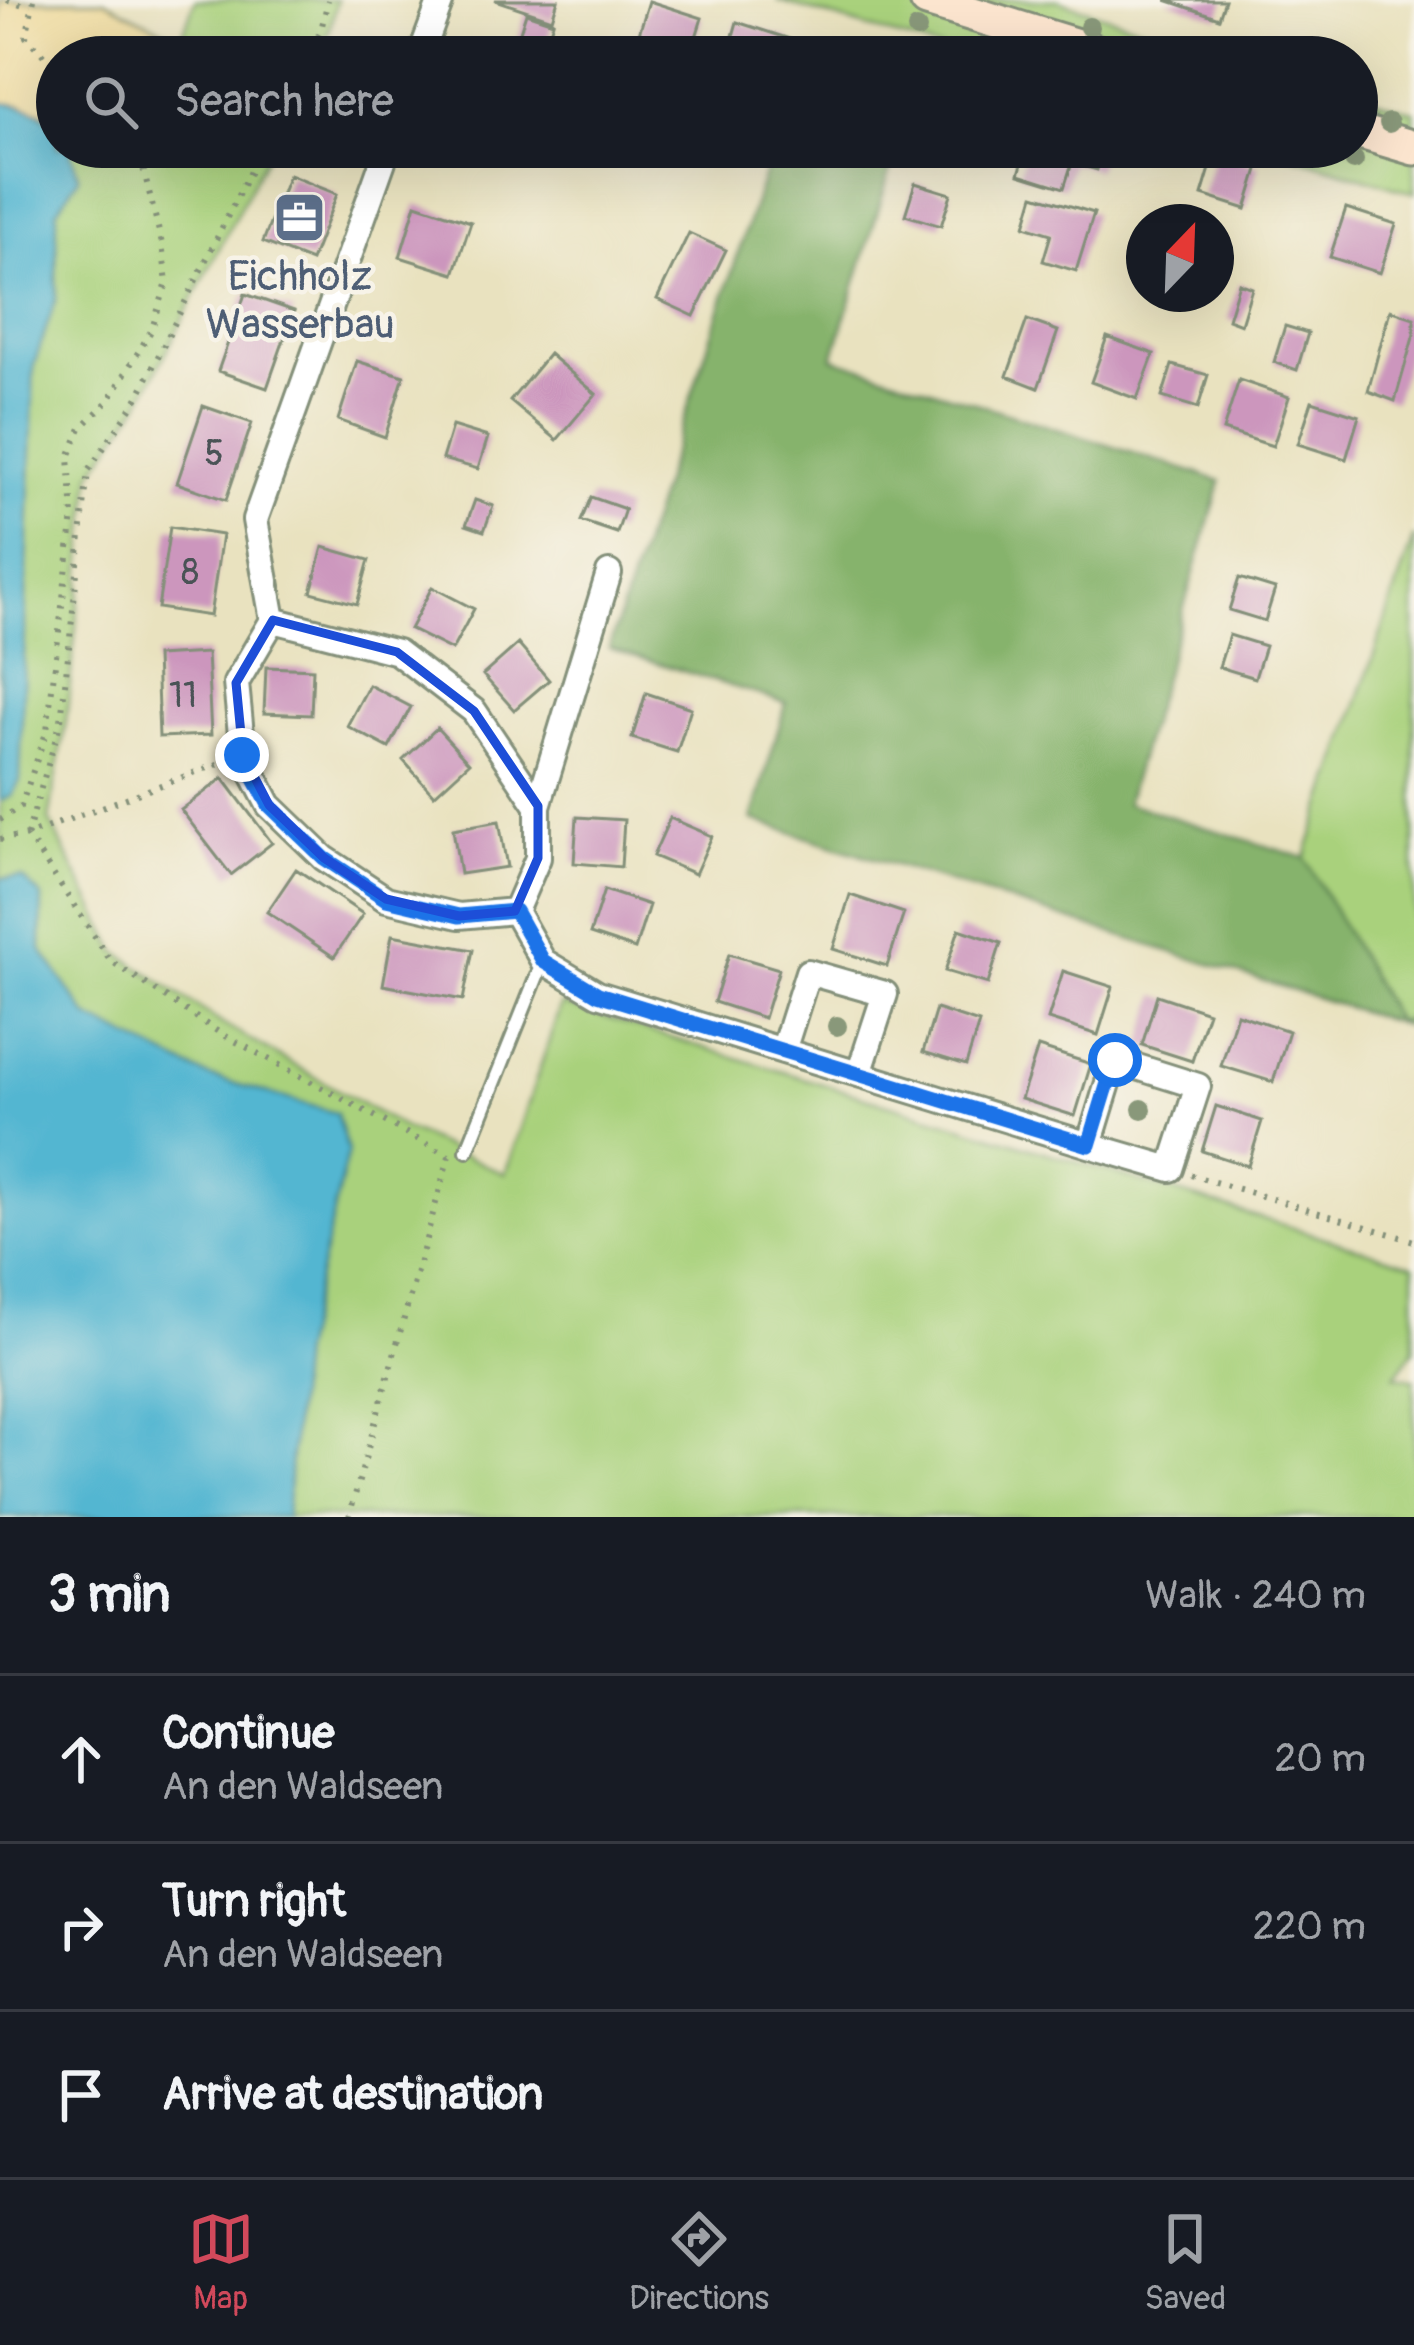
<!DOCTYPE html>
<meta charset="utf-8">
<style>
:root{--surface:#171b24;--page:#20242c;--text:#f1f3f6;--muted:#9ea1a6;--line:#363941;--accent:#d1495b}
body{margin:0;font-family:Pangolin,sans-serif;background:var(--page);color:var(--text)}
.compass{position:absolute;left:1126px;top:204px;width:108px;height:108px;border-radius:50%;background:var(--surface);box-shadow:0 12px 48px #0002;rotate:23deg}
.stop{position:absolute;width:36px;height:36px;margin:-27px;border:9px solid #1a73e8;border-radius:50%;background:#fff}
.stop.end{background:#1a73e8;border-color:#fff;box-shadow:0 3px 12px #0008}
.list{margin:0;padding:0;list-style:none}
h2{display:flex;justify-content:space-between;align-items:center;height:156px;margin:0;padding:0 48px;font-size:51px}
h2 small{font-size:39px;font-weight:400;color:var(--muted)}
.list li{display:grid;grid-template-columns:78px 1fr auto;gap:36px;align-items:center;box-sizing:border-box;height:168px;padding:0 48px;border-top:3px solid var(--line)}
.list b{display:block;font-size:45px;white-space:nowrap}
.list p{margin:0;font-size:39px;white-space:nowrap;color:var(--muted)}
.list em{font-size:39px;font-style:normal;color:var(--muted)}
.icon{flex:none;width:66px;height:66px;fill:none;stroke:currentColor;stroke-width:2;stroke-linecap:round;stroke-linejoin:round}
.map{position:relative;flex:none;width:1414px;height:1517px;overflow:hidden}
.search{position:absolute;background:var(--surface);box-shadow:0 12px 48px #0002;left:36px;right:36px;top:36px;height:132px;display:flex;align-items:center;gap:30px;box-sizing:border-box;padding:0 42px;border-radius:66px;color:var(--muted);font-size:45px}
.sheet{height:660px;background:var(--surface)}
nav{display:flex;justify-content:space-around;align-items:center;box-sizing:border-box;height:168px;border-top:3px solid var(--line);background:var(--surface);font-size:33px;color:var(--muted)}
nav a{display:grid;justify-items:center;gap:6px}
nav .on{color:var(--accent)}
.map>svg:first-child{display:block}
.green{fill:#a9d17c;stroke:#648758;stroke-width:3}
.forest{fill:#86b36c;stroke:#527850;stroke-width:3}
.sand{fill:#eeda9e;stroke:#868c69;stroke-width:3}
.water{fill:#52b6d1;stroke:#387a82;stroke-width:3}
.building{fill:#cc96bd}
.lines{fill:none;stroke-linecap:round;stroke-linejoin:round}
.service-casing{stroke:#84907a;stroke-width:18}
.minor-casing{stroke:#84907a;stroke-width:30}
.secondary-casing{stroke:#84907a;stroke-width:39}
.path{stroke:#84907a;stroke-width:6;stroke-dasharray:3 9;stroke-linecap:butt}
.service{stroke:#fff;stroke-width:12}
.minor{stroke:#fff;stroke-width:24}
.secondary{stroke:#fce5cf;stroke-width:33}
.tree{fill:#89987a}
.route{stroke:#1a73e8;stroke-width:15}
.marked{fill:none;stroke:#1d4ed8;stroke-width:9;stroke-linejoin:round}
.labels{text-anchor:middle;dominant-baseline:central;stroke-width:9;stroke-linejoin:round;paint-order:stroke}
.number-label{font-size:36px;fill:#4a5356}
.service-label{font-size:42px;fill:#4e5e75;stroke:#f7f3e8}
</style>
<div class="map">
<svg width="1414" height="1517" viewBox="0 0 1414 1517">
<rect width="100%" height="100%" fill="#f7f3e8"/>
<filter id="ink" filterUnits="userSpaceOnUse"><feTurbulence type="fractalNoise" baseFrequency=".00833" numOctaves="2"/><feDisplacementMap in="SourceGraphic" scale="24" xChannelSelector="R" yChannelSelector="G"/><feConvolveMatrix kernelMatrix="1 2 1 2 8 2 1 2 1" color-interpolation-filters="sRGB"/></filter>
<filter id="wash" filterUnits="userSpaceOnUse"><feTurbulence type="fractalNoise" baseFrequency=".004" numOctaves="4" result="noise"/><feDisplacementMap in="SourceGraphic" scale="48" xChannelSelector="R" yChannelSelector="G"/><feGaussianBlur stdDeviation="2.7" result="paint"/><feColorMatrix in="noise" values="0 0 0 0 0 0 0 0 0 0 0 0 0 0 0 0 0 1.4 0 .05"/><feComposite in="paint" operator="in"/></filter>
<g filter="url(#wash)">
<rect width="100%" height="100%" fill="#e9e2bf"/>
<path class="green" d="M 0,0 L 103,0 L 181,39 L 195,0 L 337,0 L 330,29 L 316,57 L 57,57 L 57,147 L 271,147 L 140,403 L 92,474 L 66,721 L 49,820 L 117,952 L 224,1025 L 406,1129 L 505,1174 L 561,1004 L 1414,1265 L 1414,1350 L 1395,1376 L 1414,1379 L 1414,1517 L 0,1517 Z
M 776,0 L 1057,0 L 1233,57 L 965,57 Z
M 1357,94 L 1414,111 L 1414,193 L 1263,147 L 1357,147 Z
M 1414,536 L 1414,1016 L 1397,1023 L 1305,859 Z"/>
<path class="forest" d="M 773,147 L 847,147 L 893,161 L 833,358 L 1221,481 L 1126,803 L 1305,858 L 1396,1023 L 1414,1016 L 1414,1028 L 1397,1023 L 752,820 L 786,703 L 609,648 Z"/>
<path class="sand" d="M 0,0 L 103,0 L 182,40 L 173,57 L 57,57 L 57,118 L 21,105 L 0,103 Z"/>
<path class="water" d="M 0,103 C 28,105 57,114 57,147 L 69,148 L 79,177 L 57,211 L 56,299 L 34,365 L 20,781 L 12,795 L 0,802 Z
M 0,878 L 22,878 L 42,897 L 41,949 L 88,1017 L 205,1075 L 336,1113 L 348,1151 L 300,1353 L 286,1517 L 0,1517 Z"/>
<g id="blocks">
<path class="building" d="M 495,0 L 558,0 L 552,19 Z
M 1166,0 L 1225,0 L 1219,18 Z
M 649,1 L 702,18 L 692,50 L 665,42 L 660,57 L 633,53 Z
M 526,13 L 553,22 L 542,57 L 478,57 L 483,41 L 514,51 Z
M 737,22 L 790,39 L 784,57 L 727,57 Z
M 1027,147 L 1104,147 L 1097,170 L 1072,163 L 1064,188 L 1019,174 Z
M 1215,152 L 1259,166 L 1246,209 L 1202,195 Z
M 289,175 L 337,194 L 311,261 L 263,242 Z
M 915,183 L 951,194 L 941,226 L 905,215 Z
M 1034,195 L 1094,213 L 1076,271 L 1043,261 L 1051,234 L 1025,226 Z
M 416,204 L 471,222 L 454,274 L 400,257 Z
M 1346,208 L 1396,224 L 1380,273 L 1330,257 Z
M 689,233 L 726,250 L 694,316 L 657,299 Z
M 1239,283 L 1252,288 L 1241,324 L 1228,319 Z
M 245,294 L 294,311 L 267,388 L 218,371 Z
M 1390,310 L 1414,318 L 1414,334 L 1395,401 L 1368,391 Z
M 1027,320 L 1058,331 L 1038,388 L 1007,376 Z
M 1285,326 L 1308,333 L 1297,370 L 1274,362 Z
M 1107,337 L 1154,354 L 1137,399 L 1091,382 Z
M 549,354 L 596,394 L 557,440 L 510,401 Z
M 357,361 L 404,376 L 385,437 L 338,420 Z
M 1172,365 L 1208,375 L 1198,408 L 1162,397 Z
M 1239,380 L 1289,397 L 1273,446 L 1223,430 Z
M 1312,401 L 1359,416 L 1346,459 L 1298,444 Z
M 203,406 L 252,423 L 226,500 L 177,483 Z
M 452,426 L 488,437 L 478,469 L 442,459 Z
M 591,497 L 625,509 L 617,533 L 581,521 Z
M 475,500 L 493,506 L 484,531 L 466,525 Z
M 170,527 L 222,535 L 210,616 L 158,608 Z
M 323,547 L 369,560 L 357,604 L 311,592 Z
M 1239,578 L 1275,589 L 1265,621 L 1229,610 Z
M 432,587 L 474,609 L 452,650 L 410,629 Z
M 1229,635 L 1265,646 L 1255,678 L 1219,667 Z
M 518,644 L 549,680 L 514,710 L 483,675 Z
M 207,653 L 211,735 L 159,737 L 156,656 Z
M 266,667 L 313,669 L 311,715 L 264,713 Z
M 369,685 L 411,707 L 389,748 L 347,726 Z
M 646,693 L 691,708 L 677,752 L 632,738 Z
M 437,728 L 469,763 L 434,795 L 403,760 Z
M 223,778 L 272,843 L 231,875 L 181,810 Z
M 577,817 L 624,820 L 621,867 L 574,863 Z
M 670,818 L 712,836 L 695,874 L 653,856 Z
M 499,821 L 507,867 L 460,874 L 453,829 Z
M 296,869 L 363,914 L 334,957 L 267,912 Z
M 604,890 L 649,905 L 635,949 L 590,934 Z
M 850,895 L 904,913 L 887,966 L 833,949 Z
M 959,929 L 1001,943 L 988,984 L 945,971 Z
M 392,935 L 473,950 L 463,1000 L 383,985 Z
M 729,954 L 779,969 L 764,1018 L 714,1002 Z
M 1063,971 L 1113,987 L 1098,1035 L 1048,1019 Z
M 1157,995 L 1208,1012 L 1192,1061 L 1142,1045 Z
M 936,1009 L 979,1023 L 966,1065 L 923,1052 Z
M 1237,1014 L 1289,1031 L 1273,1082 L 1221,1066 Z
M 1038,1047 L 1091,1064 L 1075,1116 L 1021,1099 Z
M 1216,1106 L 1262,1121 L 1248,1166 L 1202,1151 Z"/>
</g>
</g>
<g filter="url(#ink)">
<use href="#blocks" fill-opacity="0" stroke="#84907a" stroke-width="3"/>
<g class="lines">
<defs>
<path id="service" d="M 467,1151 L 543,961"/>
<path id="minor" d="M 420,57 L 441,0
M 388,147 L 255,520 L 273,620 L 236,683 L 243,755 L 269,805 L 324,858 L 386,899 L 459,916 L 515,911 L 538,858 L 538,806 L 609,573
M 273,620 L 397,652 L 474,711 L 538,806
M 515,911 L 543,961 L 598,994 L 1089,1145 L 1171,1169 L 1198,1086 L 1115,1060 L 1089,1145
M 783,1051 L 808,972 L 885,994 L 859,1074"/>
<path id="secondary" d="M 927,0 L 1113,57
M 1357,131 L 1414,148"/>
</defs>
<use href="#service" class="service-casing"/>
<use href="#minor" class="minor-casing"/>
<use href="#secondary" class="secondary-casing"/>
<path class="path" d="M 7,0 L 30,7
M 34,0 L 26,37 L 57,69
M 307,57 L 321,30 L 328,0
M 0,820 L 21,806 L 47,730 L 73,516 L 69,457 L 81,428 L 109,400 L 151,331 L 167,283 L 162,244 L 138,147
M 27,835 L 61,721 L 88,471 L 136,401 L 262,147
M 27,835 L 111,961 L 220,1033 L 449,1156
M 0,839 L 27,835 L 223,762
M 1191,1175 L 1414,1241
M 349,1517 L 449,1156"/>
<use href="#service" class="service"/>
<use href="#minor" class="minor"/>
<use href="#secondary" class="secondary"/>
</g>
<g class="tree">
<circle cx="1089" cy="27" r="10"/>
<circle cx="917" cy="29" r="10"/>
<circle cx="1142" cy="44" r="10"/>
<circle cx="1389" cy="123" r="10"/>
<circle cx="1354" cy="160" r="10"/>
<circle cx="837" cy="1026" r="10"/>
<circle cx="1142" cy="1109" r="10"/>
</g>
</g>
<g class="lines" filter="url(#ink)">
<path class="route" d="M 242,755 L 269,805 L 324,858 L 386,899 L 459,916 L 515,911 L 543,961 L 598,994 L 1089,1145 L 1115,1060"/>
</g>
<path class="marked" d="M 273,620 L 397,652 L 474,711 L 538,806 L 538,858 L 515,911 L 459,916 L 386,899 L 324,858 L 269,805 L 243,755 L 236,683 Z"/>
<defs>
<symbol id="office-square" viewBox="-11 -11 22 22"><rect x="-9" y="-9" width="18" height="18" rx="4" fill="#5c6f8a" stroke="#f7f3e8"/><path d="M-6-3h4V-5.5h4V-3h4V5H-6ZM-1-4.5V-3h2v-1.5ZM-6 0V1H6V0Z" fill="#fff"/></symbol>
</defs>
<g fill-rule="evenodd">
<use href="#office-square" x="270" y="188" width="59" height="59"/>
</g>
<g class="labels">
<g class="number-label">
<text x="214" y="453">5</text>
<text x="190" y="572">8</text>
<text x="183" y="695">11</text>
</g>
<g class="service-label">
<text x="300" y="277">Eichholz<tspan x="300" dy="48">Wasserbau</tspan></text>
</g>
</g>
</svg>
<svg class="compass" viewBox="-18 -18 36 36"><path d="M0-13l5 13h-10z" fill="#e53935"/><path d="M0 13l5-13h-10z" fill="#9ea1a6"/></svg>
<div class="stop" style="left:1115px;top:1060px"></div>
<div class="stop end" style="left:242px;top:755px"></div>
<div class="search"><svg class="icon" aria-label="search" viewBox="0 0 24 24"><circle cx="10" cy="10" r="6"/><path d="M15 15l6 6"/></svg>Search here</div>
</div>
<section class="sheet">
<h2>3 min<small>Walk · 240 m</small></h2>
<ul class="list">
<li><svg class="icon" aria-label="ahead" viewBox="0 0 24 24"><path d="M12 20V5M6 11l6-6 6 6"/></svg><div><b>Continue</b><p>An den Waldseen</p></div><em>20 m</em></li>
<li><svg class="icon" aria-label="right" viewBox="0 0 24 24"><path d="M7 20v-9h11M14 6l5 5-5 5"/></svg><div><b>Turn right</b><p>An den Waldseen</p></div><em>220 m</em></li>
<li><svg class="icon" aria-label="arrive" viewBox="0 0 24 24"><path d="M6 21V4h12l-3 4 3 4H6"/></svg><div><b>Arrive at destination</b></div></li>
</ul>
</section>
<nav>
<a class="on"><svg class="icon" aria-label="map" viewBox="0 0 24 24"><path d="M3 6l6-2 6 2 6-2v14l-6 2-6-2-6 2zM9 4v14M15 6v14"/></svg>Map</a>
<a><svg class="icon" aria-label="directions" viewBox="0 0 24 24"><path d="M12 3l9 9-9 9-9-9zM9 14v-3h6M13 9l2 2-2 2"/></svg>Directions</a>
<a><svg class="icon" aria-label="saved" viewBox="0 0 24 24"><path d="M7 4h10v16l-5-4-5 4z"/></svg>Saved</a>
</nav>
